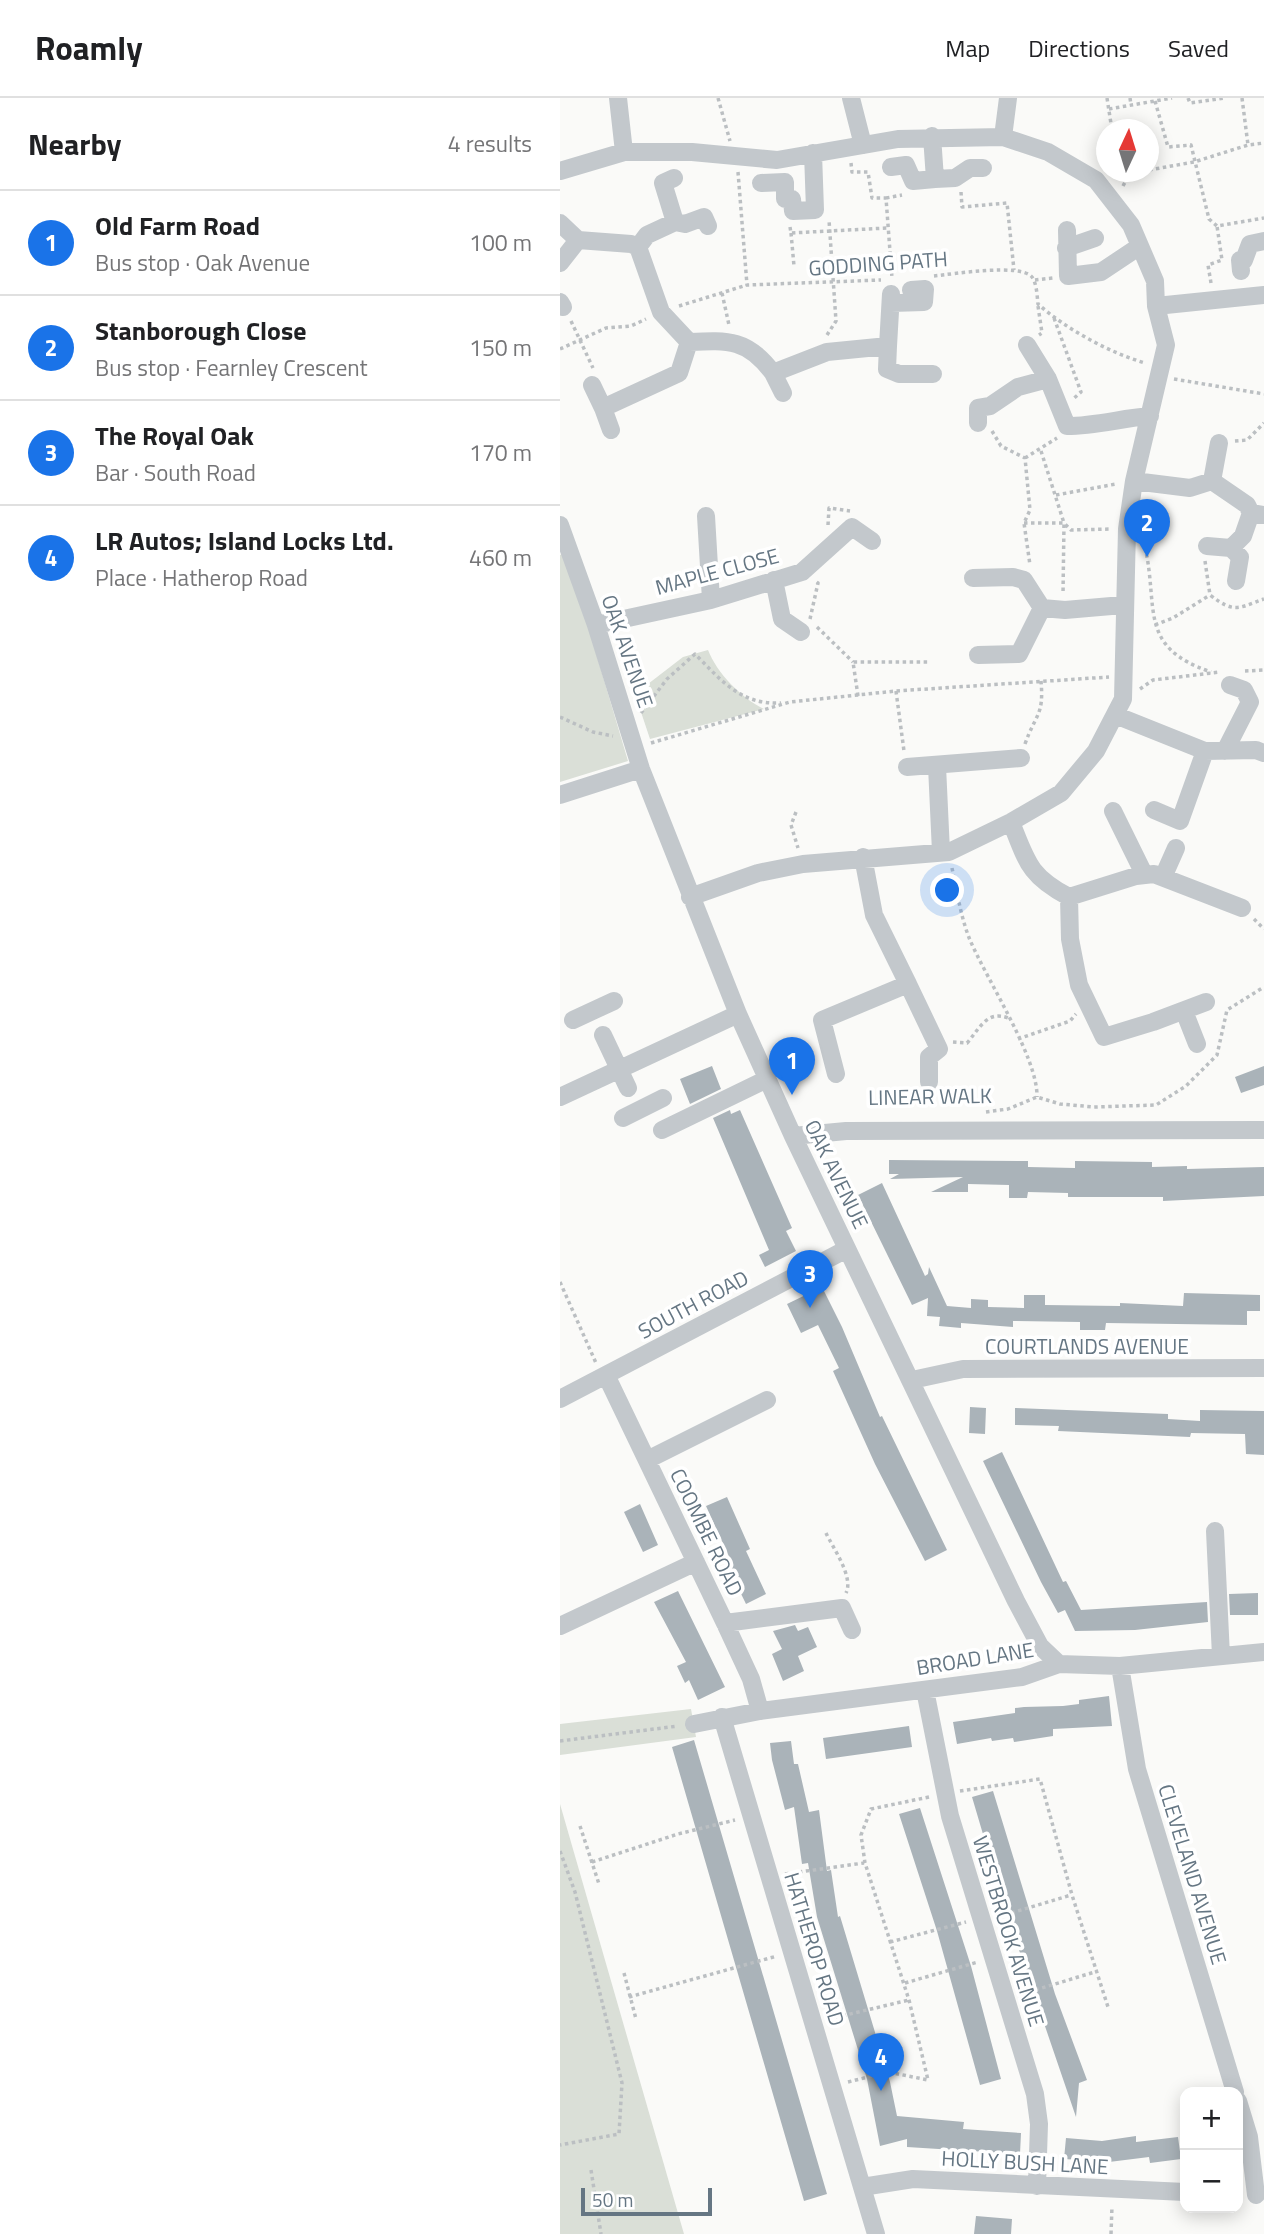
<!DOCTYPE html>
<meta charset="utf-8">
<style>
:root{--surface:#fff;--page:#f6f6f6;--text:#202124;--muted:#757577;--line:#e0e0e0;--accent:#1a73e8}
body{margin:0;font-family:"Titillium Web",sans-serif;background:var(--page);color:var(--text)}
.controls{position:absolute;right:21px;bottom:21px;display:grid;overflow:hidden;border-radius:14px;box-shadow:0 4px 18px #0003}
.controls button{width:63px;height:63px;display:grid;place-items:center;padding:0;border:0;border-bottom:2px solid var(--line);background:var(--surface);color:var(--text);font:35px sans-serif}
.compass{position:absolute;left:536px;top:21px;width:63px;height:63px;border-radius:50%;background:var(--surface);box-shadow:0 4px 18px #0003;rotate:4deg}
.scale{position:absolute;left:21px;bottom:18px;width:131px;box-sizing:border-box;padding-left:7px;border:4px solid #657683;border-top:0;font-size:19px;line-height:24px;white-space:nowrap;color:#657683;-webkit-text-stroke:5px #fff;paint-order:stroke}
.you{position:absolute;left:388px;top:793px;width:24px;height:24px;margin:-18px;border:5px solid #fff;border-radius:50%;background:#1a73e8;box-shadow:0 0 0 10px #1a73e833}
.badge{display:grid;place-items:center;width:46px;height:46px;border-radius:50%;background:var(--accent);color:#fff;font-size:23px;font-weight:700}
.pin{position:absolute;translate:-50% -58px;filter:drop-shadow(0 2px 4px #0008)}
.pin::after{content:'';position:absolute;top:37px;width:24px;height:21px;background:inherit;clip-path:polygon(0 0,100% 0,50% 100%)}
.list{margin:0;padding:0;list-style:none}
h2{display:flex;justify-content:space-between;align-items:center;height:91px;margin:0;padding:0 28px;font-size:30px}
h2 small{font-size:23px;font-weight:400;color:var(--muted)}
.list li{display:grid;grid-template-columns:46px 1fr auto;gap:21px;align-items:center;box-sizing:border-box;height:105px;padding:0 28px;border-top:2px solid var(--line)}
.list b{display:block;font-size:26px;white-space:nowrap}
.list p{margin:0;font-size:23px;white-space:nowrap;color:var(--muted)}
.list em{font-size:23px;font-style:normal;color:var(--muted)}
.map{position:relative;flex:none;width:704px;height:2136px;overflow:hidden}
header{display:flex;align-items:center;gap:42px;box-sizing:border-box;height:98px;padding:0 35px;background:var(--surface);border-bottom:2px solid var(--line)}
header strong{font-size:33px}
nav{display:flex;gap:38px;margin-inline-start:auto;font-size:24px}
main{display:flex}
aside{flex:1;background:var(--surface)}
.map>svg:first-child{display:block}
.green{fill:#dadfd7}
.building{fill:#aab3b9}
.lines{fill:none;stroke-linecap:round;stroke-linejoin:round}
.path{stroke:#bbbfc2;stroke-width:3.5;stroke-dasharray:3.5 3.5;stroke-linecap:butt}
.minor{stroke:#c3c8cc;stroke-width:18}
.labels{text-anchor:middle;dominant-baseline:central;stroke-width:7;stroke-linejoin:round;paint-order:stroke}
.street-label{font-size:21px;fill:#657683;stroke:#fff}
</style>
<header>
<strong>Roamly</strong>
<nav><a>Map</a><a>Directions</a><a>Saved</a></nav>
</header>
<main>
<aside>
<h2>Nearby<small>4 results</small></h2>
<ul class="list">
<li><span class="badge">1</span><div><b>Old Farm Road</b><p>Bus stop · Oak Avenue</p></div><em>100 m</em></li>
<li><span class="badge">2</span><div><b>Stanborough Close</b><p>Bus stop · Fearnley Crescent</p></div><em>150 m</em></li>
<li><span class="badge">3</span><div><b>The Royal Oak</b><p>Bar · South Road</p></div><em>170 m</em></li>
<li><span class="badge">4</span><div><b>LR Autos; Island Locks Ltd.</b><p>Place · Hatherop Road</p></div><em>460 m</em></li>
</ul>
</aside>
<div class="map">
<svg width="704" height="2136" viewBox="0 0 704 2136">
<rect width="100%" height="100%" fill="#fafaf8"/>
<path class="green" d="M 6,454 L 68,663 L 0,684 L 0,457 Z
M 148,552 C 157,575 181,600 204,611 L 90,641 L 75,596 L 123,559 Z
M 131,1611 L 136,1639 L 0,1657 L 0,1626 Z
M 0,1706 L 124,2136 L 0,2136 Z"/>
<path class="building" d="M 152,968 L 161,991 L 130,1006 L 120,981 Z
M 704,968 L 704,987 L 681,995 L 675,979 Z
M 170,1012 L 171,1016 L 180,1012 L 232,1130 L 226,1133 L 236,1153 L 205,1169 L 199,1157 L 209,1152 L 153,1020 Z
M 329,1062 L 468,1063 L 468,1069 L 515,1070 L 515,1063 L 592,1064 L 592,1069 L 627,1068 L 627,1071 L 704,1069 L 704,1098 L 603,1103 L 603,1099 L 508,1099 L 508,1095 L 468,1094 L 467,1100 L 449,1100 L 449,1087 L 408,1086 L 408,1094 L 371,1094 L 403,1079 L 330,1081 L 339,1076 L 329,1076 Z
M 322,1085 L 365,1178 L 368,1176 L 369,1169 L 387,1208 L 411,1210 L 411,1201 L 428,1202 L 428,1209 L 464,1210 L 464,1197 L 485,1197 L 485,1207 L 560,1208 L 560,1205 L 623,1208 L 624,1195 L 700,1197 L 700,1213 L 687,1213 L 687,1227 L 546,1225 L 545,1232 L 520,1232 L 520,1224 L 453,1223 L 453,1229 L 401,1225 L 401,1230 L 379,1228 L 380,1219 L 367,1218 L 368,1200 L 352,1207 L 298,1097 Z
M 258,1191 L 264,1193 L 282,1229 L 320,1319 L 322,1318 L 387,1452 L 365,1463 L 315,1366 L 273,1273 L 279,1270 L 258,1227 L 241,1235 L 227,1206 Z
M 410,1309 L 426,1310 L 425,1336 L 409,1335 Z
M 455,1310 L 608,1316 L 608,1321 L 640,1323 L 640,1312 L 704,1313 L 704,1357 L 686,1356 L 685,1336 L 631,1335 L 630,1339 L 498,1333 L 499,1328 L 455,1327 Z
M 442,1354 L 503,1484 L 506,1483 L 521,1512 L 647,1504 L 648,1524 L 575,1532 L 515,1533 L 505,1512 L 498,1515 L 481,1484 L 423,1363 Z
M 167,1399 L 190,1451 L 186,1453 L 206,1496 L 186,1506 L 167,1467 L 172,1465 L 146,1408 Z
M 80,1406 L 98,1447 L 83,1454 L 64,1414 Z
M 118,1493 L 165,1589 L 138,1602 L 129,1582 L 125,1585 L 117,1568 L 126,1564 L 94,1504 Z
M 698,1495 L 698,1517 L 670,1517 L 669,1496 Z
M 235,1527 L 238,1533 L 248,1529 L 257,1549 L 238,1558 L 244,1573 L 223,1583 L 212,1556 L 222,1551 L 213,1533 Z
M 549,1598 L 552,1628 L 493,1631 L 493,1638 L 454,1644 L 453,1640 L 432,1643 L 431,1640 L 397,1646 L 393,1624 L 455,1615 L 455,1610 L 464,1609 L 503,1608 L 519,1606 L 519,1602 Z
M 349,1628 L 352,1649 L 266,1661 L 263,1640 Z
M 134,1642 L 267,2096 L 244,2103 L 112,1649 Z
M 231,1643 L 234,1666 L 238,1666 L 249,1714 L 259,1712 L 267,1773 L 271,1772 L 278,1819 L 280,1818 L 330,1984 L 337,2018 L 404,2024 L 403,2031 L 461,2035 L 460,2056 L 347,2049 L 347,2041 L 320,2048 L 307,1981 L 257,1819 L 248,1765 L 242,1766 L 234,1709 L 225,1712 L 212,1662 L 210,1645 Z
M 433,1693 L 495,1896 L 527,1982 L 519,1985 L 516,2019 L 446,1814 L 412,1699 Z
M 360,1710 L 411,1868 L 441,1981 L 420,1987 L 377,1833 L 339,1716 Z
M 576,2038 L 576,2044 L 618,2039 L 621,2061 L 590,2065 L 589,2059 L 549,2064 L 504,2061 L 506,2040 L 542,2043 Z
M 416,2118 L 452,2121 L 451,2136 L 414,2136 Z"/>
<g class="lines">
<path class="path" d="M 158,0 L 170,43
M 547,0 L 552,32
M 570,0 L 571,7
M 628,0 L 630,5 L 665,0
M 682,0 L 688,47
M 595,3 L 608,49 L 631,47 L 649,121 L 657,128 L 704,120
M 549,11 L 612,0
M 291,65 L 292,74 L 308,74 L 312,100 L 326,100 L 332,180
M 589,72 L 634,64 L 688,47 L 704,45
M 178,74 L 187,187 L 321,182
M 563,88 L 570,75 L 581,74
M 401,94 L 402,109 L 447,105 L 454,172
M 326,100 L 342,97
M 230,129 L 231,135 L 327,130
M 231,135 L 234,168
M 374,178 C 393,176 461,165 472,179 C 477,186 477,198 478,206 C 506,231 548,254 585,265
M 475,182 L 493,180
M 651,185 L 648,167 L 662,162 L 657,128
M 162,195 L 169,227
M 119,208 L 187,187
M 478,208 L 482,235 L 479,237
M 494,220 L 521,294 L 512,302
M 11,223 L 33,270
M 267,237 L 276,223 L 269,122
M 0,251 L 46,230 L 71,228 L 86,221
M 614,281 L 704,296
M 432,333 L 441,348 L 465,360 L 470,412 L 464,425 L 470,467
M 675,343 L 687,342 L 704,325
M 481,353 L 504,425 L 503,496
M 465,360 L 497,340
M 496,397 L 556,386
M 464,425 L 504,425 L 511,432 L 550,431
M 268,427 L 269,410 L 290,413
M 585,449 C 599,510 577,549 651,574
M 645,463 L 650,497 C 675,516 678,510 704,501
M 250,521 L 258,485 L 255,483
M 595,527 L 613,520 L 650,497
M 257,529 L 293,564
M 685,573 L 704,572
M 580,591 L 593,582 L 660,574
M 336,593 L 344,653
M 298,598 L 293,564 L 370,564
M 81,615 L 107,581 L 135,556 C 161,582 180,607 221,605
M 0,619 L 33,634 L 53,638
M 91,645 L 230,604 L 336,593 L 549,579
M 465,646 C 476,615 484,618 481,583
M 236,714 L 231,727 L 238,750
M 392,770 C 397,794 401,820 410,842 C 427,882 478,960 477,999
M 694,821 L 704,831
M 458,941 L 510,923 L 516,916
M 393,944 L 407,945 C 420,930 427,912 448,920
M 426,1014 L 448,1011 L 477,999 L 500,1006 L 534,1009 L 596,1007 L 626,988 L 657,957 L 667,912 L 704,889
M 0,1184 L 36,1265
M 266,1435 C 273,1450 294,1479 286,1495
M 0,1643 L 118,1628
M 400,1693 L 480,1681 L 512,1797 L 548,1909
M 20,1728 L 39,1786
M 0,1753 L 15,1794 L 62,1985 L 59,2036 L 0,2047
M 32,1764 L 118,1736 L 175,1722
M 225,1776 L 304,1765
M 438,1819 L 511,1797
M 330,1844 L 406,1824
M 64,1875 L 76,1921
M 345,1885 L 418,1864
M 462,1896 L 538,1873
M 69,1899 L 217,1858
M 269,1921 L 349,1902
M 288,1984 L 328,1974 L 368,1982 L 349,1902 L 305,1765 L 301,1737 L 311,1711 L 369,1699
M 31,2072 L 41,2136
M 551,2136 L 552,2108"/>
<path class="minor" d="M 58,0 L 64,54
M 291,0 L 303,47
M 443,39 L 448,0
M 331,69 L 346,67 L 353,83 L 375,81 L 372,38
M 0,73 L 64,54 L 132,54 L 217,62 L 338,41 L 443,39 L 488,54 L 536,82 L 571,127 L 595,183 L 596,208 L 606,247 L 574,383 L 567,431 L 563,601 L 536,653 L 501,695 L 451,724 L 389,754 L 243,766 L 198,775 L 130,799
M 114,80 L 103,85 L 115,124
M 375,81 L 395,80 L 410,70 L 423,70
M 201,85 L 225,84 L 225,101 L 232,101 L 233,113 L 255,112 L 253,55
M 115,124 L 125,126 L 144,119 L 148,128
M 0,125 L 18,142 L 71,146 L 78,149 L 101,214 L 129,244 C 169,242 188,241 213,275 L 267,254 L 328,248 L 327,271 L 339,276 L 373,276
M 507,132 L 508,178 L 541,174 L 580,148
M 78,149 L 87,137 L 115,124
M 506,150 L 535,140
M 0,165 L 18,142
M 681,173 L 680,162 L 684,162 L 690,146 L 704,143
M 0,204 L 3,209
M 331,205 L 364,204 L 365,191 L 351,192
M 596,208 L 704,197
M 467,247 L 488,281 L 507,328 C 536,328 562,320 590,318
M 328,248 L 331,196
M 213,275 L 223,295
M 32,287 L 43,310 L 119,275 L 129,244
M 43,310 L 51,332
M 418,325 L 418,310 L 430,308 L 458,289 L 488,281
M 574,383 L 630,390 L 652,383 L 687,407 L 691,415 L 704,417
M 652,383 L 659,345
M 146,418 L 151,502
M 0,427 L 36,527 L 81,671 L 178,916 L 233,1038 L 456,1503 L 480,1548 L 499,1566
M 647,448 L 671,450 L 683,438 L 691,415
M 671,450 L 680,459 L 676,483
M 413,480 L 453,479 L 464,482 L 482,510
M 214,482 L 222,521 L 241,534
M 36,527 L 151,502 L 242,474 L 292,429 L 312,443
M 418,557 L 459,556 L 482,510 L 505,512 L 563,507
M 555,617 L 645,653 L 696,652 L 704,655
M 665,653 L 690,604 L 684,592 L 670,587
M 377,668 L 381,754
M 347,669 L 461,660
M 0,697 L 81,671
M 594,712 L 620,723 L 645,653
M 553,713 L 584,776
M 451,724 C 467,764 469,778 509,799 L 576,778 L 594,776 L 682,810
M 604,777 L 616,750
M 509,799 L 510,841 L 519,887 L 544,939 L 593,924 L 646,904
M 348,886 L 379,951 L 369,959 L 369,984
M 624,913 L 637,946
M 13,922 L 54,903
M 43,937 L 68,990
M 276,976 L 262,922 L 348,886 L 314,817 L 303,759
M 0,999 L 178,916
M 63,1020 L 103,1000
M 102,1032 L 207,981
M 233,1038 L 286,1033 L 704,1032
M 46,1277 L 165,1525 L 191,1581 L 200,1613
M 352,1282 L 403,1271 L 704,1270
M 0,1301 L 287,1151
M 87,1362 L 207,1302
M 655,1433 L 661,1558
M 165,1525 L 282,1510 L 292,1532
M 0,1528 L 136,1464
M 560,1568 L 577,1671 L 675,1994
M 365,1592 L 390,1718 L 475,1996 L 479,2026 L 477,2088
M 162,1619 L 316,2136
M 134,1626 L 200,1613 L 462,1579 L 499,1566 L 560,1568 L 704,1554
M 678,2003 L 689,2039 L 696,2097
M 302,2089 L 353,2081 L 625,2094"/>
</g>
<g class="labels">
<g class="street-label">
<text transform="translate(318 165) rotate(-4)">GODDING PATH</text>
<text transform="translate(157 473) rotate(-15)">MAPLE CLOSE</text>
<text transform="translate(68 553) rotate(71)">OAK AVENUE</text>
<text transform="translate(370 998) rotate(-1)">LINEAR WALK</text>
<text transform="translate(277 1076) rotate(64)">OAK AVENUE</text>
<text transform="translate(133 1206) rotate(-28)">SOUTH ROAD</text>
<text x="527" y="1248">COURTLANDS AVENUE</text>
<text transform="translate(147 1434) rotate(64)">COOMBE ROAD</text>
<text transform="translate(415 1560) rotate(-9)">BROAD LANE</text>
<text transform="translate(633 1776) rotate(73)">CLEVELAND AVENUE</text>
<text transform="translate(449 1833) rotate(73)">WESTBROOK AVENUE</text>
<text transform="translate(255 1851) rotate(73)">HATHEROP ROAD</text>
<text transform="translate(465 2064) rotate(3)">HOLLY BUSH LANE</text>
</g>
</g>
</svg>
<div class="controls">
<button>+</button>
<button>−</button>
</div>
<svg class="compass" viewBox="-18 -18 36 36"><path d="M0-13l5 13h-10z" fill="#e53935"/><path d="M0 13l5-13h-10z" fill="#757577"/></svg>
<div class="scale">50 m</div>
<div class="you"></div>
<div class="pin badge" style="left:232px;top:997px">1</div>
<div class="pin badge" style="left:587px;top:459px">2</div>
<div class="pin badge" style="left:250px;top:1210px">3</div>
<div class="pin badge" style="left:321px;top:1993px">4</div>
</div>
</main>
